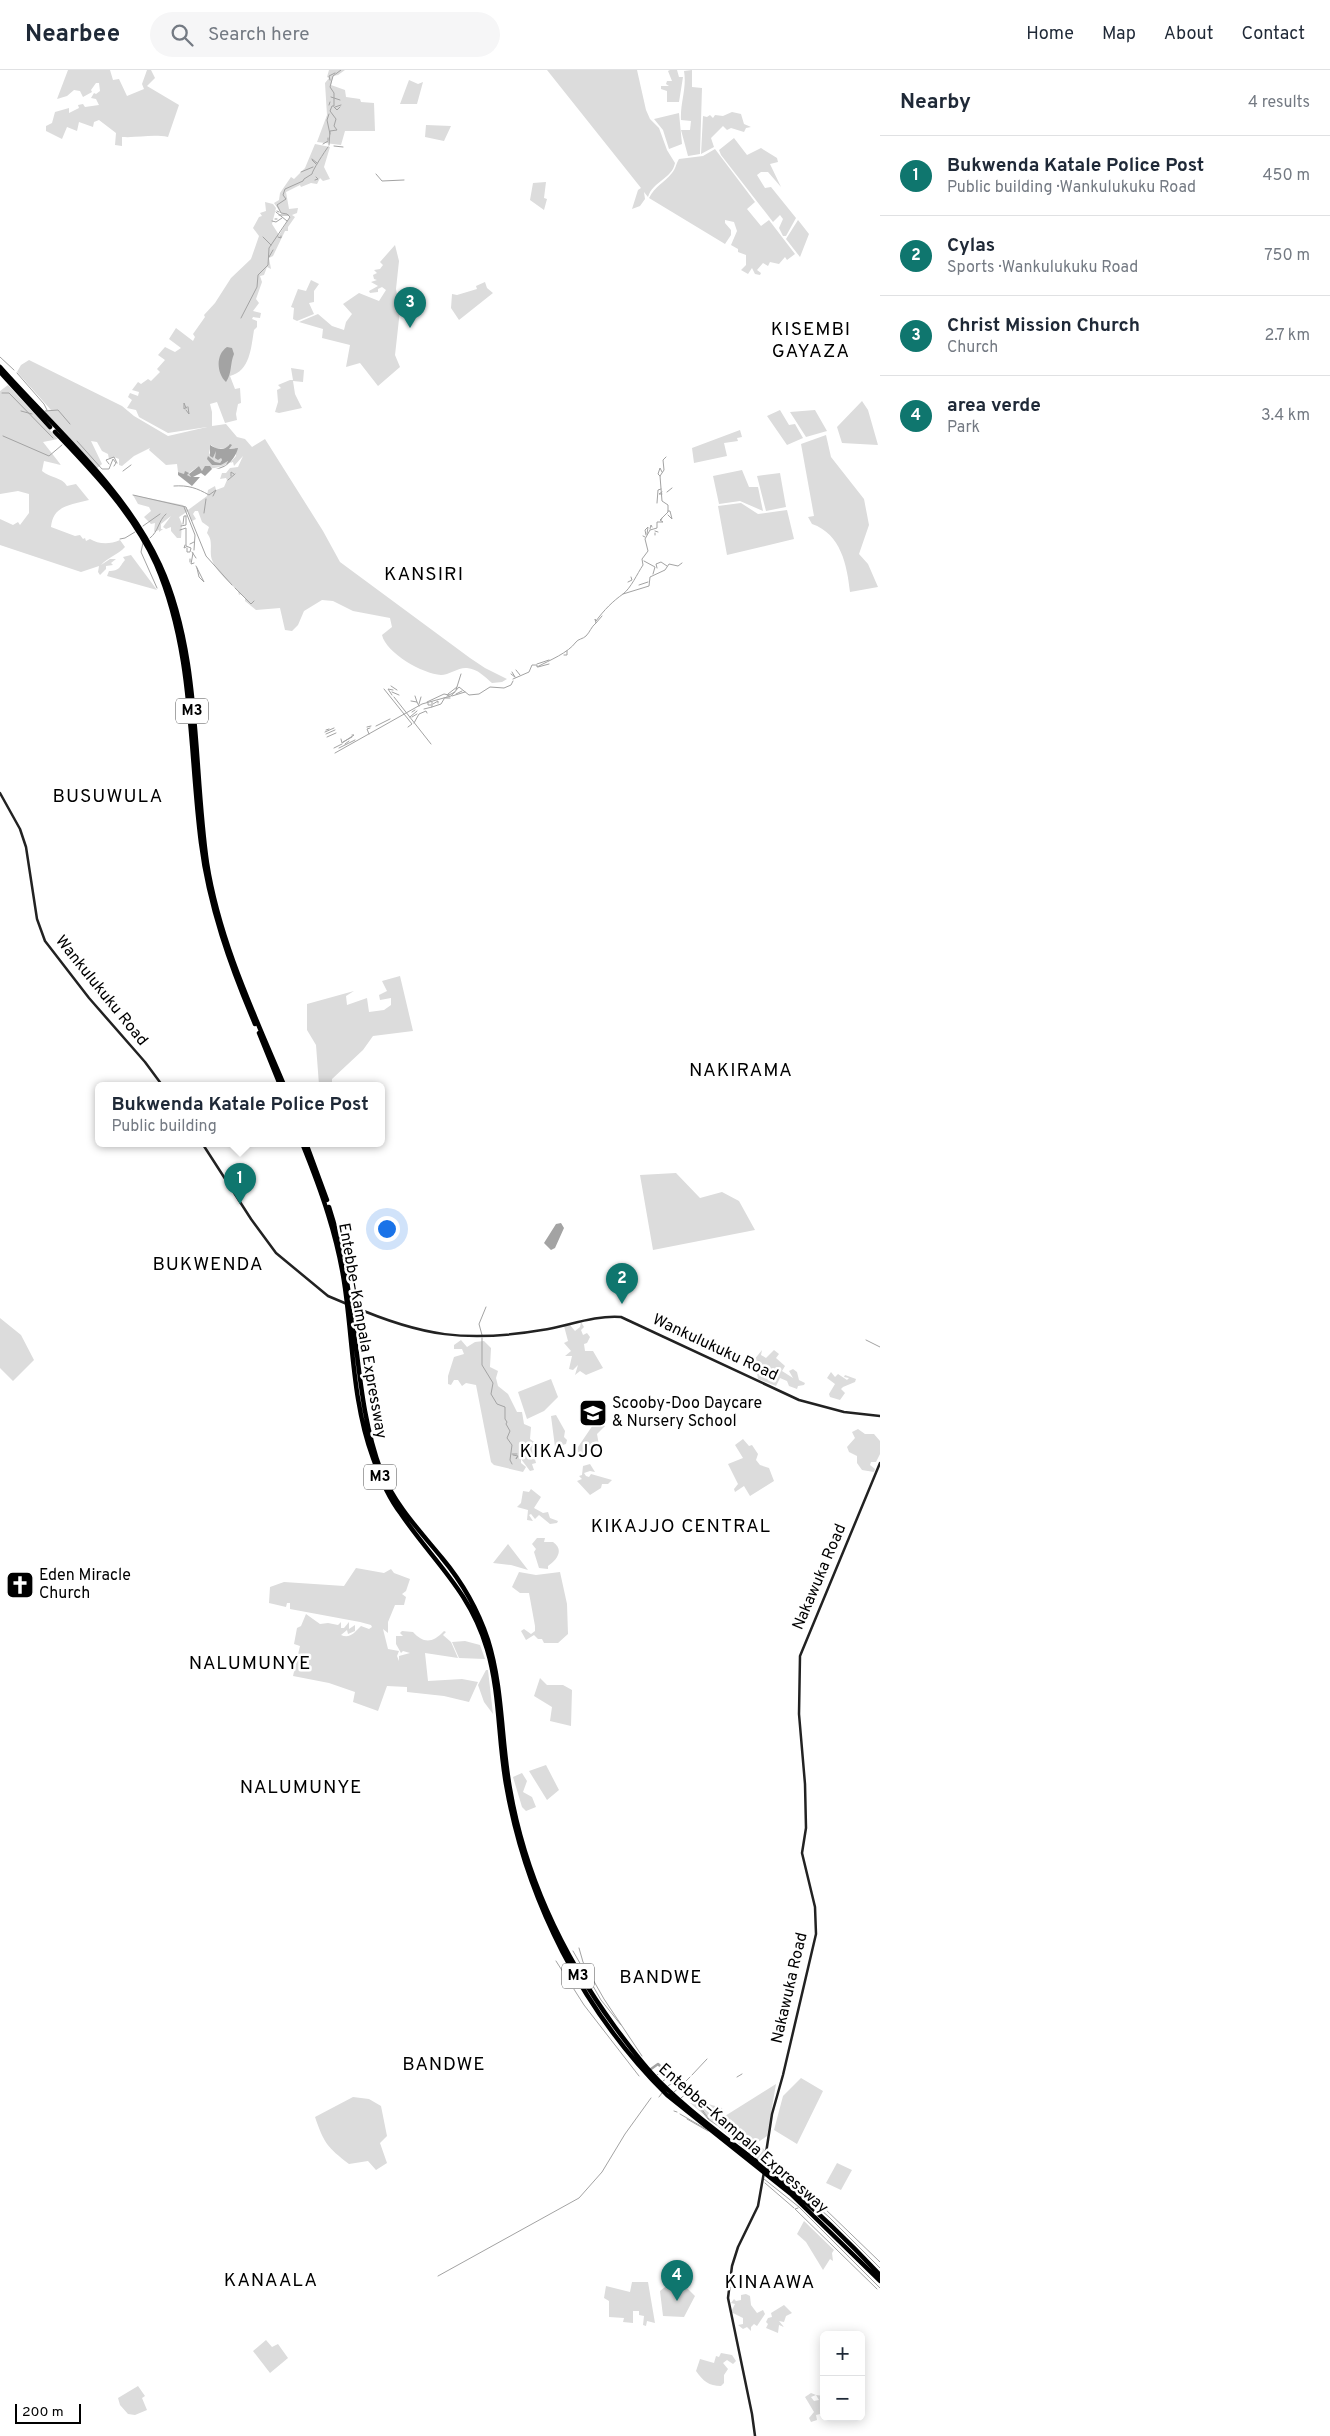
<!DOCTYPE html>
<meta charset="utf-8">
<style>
:root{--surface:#fff;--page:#f6f6f7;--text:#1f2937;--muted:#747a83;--line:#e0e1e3;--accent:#0f766e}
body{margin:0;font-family:Overpass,sans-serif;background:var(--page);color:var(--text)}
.controls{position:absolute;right:15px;bottom:15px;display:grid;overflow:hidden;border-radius:8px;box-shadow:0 2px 12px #0003}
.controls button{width:45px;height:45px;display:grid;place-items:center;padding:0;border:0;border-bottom:1px solid var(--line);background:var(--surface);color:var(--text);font:25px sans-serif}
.scale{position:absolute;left:15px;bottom:12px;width:66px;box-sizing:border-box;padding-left:5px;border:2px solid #000;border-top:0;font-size:14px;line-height:18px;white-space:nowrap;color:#000;-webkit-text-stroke:4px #fff;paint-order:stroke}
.you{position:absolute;left:386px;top:1158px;width:18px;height:18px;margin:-12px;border:4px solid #fff;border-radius:50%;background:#1a73e8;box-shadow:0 0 0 8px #1a73e833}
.badge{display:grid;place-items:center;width:32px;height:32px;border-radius:50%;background:var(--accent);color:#fff;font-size:16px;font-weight:700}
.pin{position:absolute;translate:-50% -41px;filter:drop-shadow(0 1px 2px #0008)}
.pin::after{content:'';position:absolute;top:26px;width:18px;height:15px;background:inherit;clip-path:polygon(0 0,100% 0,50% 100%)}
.popup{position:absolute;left:95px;top:1012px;width:290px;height:65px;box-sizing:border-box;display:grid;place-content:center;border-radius:8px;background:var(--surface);filter:drop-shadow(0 1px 4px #0005);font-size:16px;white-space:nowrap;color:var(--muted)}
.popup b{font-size:19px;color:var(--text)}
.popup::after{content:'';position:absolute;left:50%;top:100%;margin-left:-10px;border:10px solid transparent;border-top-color:var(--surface)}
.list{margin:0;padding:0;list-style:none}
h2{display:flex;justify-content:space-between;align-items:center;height:65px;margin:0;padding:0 20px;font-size:21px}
h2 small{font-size:16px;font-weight:400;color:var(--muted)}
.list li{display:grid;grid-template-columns:32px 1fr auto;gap:15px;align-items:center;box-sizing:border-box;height:80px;padding:0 20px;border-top:1px solid var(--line)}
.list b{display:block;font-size:19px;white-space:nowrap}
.list p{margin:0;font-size:16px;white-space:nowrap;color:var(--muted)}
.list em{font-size:16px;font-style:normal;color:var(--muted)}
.icon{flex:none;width:28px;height:28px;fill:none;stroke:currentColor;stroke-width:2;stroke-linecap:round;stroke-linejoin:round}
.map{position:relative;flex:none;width:880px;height:2366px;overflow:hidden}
header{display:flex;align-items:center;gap:30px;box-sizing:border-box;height:70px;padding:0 25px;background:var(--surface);border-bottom:1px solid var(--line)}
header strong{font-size:24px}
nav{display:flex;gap:28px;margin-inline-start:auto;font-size:18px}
.search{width:350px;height:45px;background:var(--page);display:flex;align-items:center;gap:12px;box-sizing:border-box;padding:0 18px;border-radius:28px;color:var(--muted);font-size:19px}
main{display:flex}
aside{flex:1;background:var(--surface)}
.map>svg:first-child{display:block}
.green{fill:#dcdcdc}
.water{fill:#a3a3a3}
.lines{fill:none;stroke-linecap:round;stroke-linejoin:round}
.stream{stroke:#a3a3a3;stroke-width:1}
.canal{stroke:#a3a3a3;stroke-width:2.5}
.secondary{stroke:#222;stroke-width:2.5}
.motorway{stroke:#000;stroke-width:4.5}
.labels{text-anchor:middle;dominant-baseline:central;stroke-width:5;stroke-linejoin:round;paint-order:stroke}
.shield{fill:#fff;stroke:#4c4c4c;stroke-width:1}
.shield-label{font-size:15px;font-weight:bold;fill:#000}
.street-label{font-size:16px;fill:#000;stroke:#fff}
.poi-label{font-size:16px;fill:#000;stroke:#fff;text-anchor:start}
.quarter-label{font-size:19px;letter-spacing:1px;fill:#000;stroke:#fff}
</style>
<header>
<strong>Nearbee</strong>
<div class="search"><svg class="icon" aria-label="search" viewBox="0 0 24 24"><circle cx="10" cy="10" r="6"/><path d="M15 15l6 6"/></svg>Search here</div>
<nav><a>Home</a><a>Map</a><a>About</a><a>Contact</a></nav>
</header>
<main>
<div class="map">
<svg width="880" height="2366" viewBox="0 0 880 2366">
<rect width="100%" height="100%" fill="#fff"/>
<path class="green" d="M 68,0 L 110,0 L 113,10 L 119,9 L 127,26 L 144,19 L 142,14 L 147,0 L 151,0 L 155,8 L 147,16 L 179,35 L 168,67 C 152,64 138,68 122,67 L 122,76 L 115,75 L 116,63 L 99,50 L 94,52 L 93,57 L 79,52 L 77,61 L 67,57 L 62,69 L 46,61 L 46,56 L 52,53 L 55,42 L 69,38 L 69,43 L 79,38 L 78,35 L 83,34 L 85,37 L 99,35 L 96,29 L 91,28 L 94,23 L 96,24 L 100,21 L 99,13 L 96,13 L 91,20 L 92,22 L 83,27 L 80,21 L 74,20 L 67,26 L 57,29 Z
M 329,0 L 345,0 L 338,5 L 333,6 L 331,15 L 345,20 L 346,27 L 360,29 L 361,32 L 374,33 L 375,61 L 345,61 L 341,75 L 317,72 L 327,45 L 325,13 L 329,8 L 327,7 Z
M 547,0 L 637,0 L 646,40 L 650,49 L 659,58 L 667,80 L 675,93 C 672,109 653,111 648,127 L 644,122 L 645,129 L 640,136 L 632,139 L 638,120 L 641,118 Z
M 670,0 L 677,0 L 679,7 L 683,7 L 679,32 L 667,32 L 667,21 L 661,19 L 661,16 L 669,16 L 666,14 L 667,11 L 672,11 L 668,1 Z
M 692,0 L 692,17 L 702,18 L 700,84 L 688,86 L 681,60 L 690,60 L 691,51 L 681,50 C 680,33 687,18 684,1 Z
M 409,10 L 418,14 L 423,12 L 417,34 L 400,34 Z
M 732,42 L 741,44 L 744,54 L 751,57 L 746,58 L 744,62 L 731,58 L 727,60 L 723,56 L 711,68 L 714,77 L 701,84 L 703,46 L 707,47 L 710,45 L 713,48 L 715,45 L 723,46 Z
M 679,43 L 682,74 L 669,79 L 663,60 L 654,49 Z
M 426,55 L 451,56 L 444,71 L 425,67 Z
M 734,68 L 747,85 L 761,78 L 777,88 L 778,92 L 770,94 L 781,117 L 768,102 L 761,102 L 757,105 L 765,118 L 771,117 L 796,148 L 786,166 L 783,166 L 779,158 L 783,149 L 780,145 L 773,152 L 721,85 L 719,80 Z
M 315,74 L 330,77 L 324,97 L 330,109 L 323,111 L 320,108 L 317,114 L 311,113 L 301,117 L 300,115 L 286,122 L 289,139 L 298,138 L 297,143 L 292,145 L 295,147 L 288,157 L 288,161 L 285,161 L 273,186 L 269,188 L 271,199 L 267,197 L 264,205 L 260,206 L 262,212 L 256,229 L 259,233 L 253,241 L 261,243 L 260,248 L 253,247 L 252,249 L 257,251 L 257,257 L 254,260 C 251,278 250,301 230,306 L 235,319 L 240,318 L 241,333 L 238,334 L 236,344 L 237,350 L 225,353 L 217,332 L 210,334 L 212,342 L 212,356 L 226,354 L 237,367 L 245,369 L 252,377 L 265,369 L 323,461 L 340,492 L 470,588 L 485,598 L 507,609 L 502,612 L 492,613 C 485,607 478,599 467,598 C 459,597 449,605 441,605 C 423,604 386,583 382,565 L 392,557 L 390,548 L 353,541 L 333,531 L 322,530 L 304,541 L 298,555 L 292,561 L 285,560 L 280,538 L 256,540 L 245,531 L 245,528 L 241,524 L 239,525 L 238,521 C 229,512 213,499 211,486 C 210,477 213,471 207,463 L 209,457 L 202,452 L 198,441 L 195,441 L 193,444 L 196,449 L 192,451 L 188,441 L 179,447 L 182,454 L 181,468 L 177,468 L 171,461 L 171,457 L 166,459 L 163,457 L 171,446 L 161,454 L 161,459 L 163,459 L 159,462 L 159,460 L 154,462 L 155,453 L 151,454 L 144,447 L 151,441 L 149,437 L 138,434 L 133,425 L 183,435 L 188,440 L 207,426 L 208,420 L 215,416 L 216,420 L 224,417 L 227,410 L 226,408 L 220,409 L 222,403 L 226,403 L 230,398 L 238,397 L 243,386 L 234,396 L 233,392 L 230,393 L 236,386 L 235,378 L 228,379 L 229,374 L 227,378 L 217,379 L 211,375 L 209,383 L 213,388 L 216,380 L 222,390 L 220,393 L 215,393 L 208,386 L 212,395 L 221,395 L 227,390 L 228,393 C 220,399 212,397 202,401 L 199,396 L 189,403 L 191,407 L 178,402 L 177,394 L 166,395 L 149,380 L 150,378 L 134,386 L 122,396 L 119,395 L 119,389 L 114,387 L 109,389 L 108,384 L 102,381 L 97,372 L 91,371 L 102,394 L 96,399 L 44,342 L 51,340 L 17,302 L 21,295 L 29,290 L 122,336 L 134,346 L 168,366 L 207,357 L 168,363 L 139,347 L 136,340 L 127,338 L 132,330 L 128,327 L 130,323 L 138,326 L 139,322 L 132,320 L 138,312 L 141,314 L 148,309 L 151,311 L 160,302 L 157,299 L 165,290 L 158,285 L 165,277 L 175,282 L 181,278 L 169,269 L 176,258 L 193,271 L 195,267 L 193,264 L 205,247 L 204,245 L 215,233 L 231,208 L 251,189 L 259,166 L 253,158 L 259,147 L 262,146 L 260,143 L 266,141 L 265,132 L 273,134 L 276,138 L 272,154 L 279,165 L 290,147 L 287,144 L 281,143 L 274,133 L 279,130 L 280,123 L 291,107 L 294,109 L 305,98 Z
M 715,79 L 755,132 L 747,139 L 761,156 L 769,150 L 795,184 L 787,190 L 785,187 L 779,194 L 770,192 L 768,196 L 763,193 L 757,200 L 761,203 L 760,205 L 755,204 L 752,198 L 748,204 L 741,200 L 746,195 L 746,185 L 738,182 L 738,179 L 731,175 L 737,161 L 734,152 L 725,150 L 725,153 L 731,160 L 731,165 L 725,174 L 649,128 C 655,116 664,113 672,103 C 676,98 676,94 679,89 L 703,86 Z
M 546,112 L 544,128 L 547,129 L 544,140 L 530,130 L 533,113 Z
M 798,150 L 809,164 L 800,187 L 786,169 Z
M 395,175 L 399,191 L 396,219 L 400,240 L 395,285 L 400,297 L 378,316 L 360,293 L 346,297 L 350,275 L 322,268 L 323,259 L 299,252 L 318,244 L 332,256 L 344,260 L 346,252 L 352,244 L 343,234 L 359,223 L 379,231 L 386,220 L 382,217 L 378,219 L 378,222 L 370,223 L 369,221 L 378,216 L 371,212 L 377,210 L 374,209 L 373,205 L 377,203 L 374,200 L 380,199 L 383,195 L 380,192 Z
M 311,210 L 319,214 L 314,221 L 314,232 L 309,233 L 314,244 L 297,251 L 293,249 L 294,238 L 291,237 L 298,219 L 306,221 Z
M 485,212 L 487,218 L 493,223 L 459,250 L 451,238 L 452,224 L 457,225 L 477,219 L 476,216 Z
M 291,298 L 304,300 L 303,312 L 293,311 L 295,324 L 302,338 L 279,343 L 275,342 L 278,332 L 277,320 L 281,318 L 278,315 L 290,310 L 293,310 Z
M 8,315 L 58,369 L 43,372 L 61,395 L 44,391 L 42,401 C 50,408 62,407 67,416 L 76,414 L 89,430 C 71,435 53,435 51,457 L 75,466 L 80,465 L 83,469 L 85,468 L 86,471 L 90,469 C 98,474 109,475 120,470 L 125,477 C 118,485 108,487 101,495 L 110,489 L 116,489 L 111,493 L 113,495 L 106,496 L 106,499 L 100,505 L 98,502 L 99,496 L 81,502 L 0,475 L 0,449 L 13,455 L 18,452 L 20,455 L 29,443 L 29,424 L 18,421 L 0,424 L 0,321 Z
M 862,331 L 868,340 L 878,375 L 842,373 L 837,357 Z
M 780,340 L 789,355 L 795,354 L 803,368 L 787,375 L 767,346 Z
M 815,340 L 827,361 L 806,367 L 790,342 Z
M 740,360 L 742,367 L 737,368 L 738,371 L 724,373 L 727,386 L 694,393 L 692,378 Z
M 826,365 L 831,387 L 864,429 L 869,455 L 859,484 L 868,494 L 878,517 L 850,522 C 847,495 841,464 812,454 L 808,447 L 814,446 L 801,374 Z
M 742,400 L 749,417 L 758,417 L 763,441 L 740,431 L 719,434 L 713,406 Z
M 780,403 L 786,437 L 766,441 L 757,406 Z
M 741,433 L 758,444 L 787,440 L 794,469 L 727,485 L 718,436 Z
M 131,485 L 157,520 L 107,506 L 109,501 C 120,501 119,497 125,490 L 123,487 Z
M 400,906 L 413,961 L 373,966 L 363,980 L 332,1009 L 332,1015 L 319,1015 L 316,975 L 307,960 L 307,934 L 354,921 L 346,926 L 347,935 L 367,928 L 369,942 L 384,940 L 391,935 L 391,928 L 380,930 L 379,925 L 387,921 L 382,911 Z
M 676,1103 L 700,1128 L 722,1122 L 739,1131 L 755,1160 L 653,1180 L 640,1105 Z
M 0,1248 L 21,1265 L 34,1290 L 13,1311 L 0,1298 Z
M 581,1252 L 584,1257 L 581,1260 L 583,1265 L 587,1263 L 590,1267 L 587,1273 L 584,1274 L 585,1281 L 593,1281 L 603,1298 L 586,1305 L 580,1301 L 575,1305 L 578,1295 L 573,1300 L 569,1299 L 572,1286 L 565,1286 L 571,1281 L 564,1273 L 568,1271 L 564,1256 L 570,1255 L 575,1261 L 580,1257 Z
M 461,1270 L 467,1277 L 475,1272 L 484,1271 L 491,1278 L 490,1297 L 498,1301 L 496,1308 L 498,1316 L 508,1324 L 517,1342 L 522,1342 L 524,1354 L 531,1357 L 530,1369 L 537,1374 L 532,1378 L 536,1393 L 532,1394 L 534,1400 L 530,1401 L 521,1389 L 521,1393 L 526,1397 L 523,1402 L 494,1395 L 491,1392 L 476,1315 L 466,1313 L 462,1316 L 458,1310 L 454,1310 L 451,1315 L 448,1314 L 448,1306 L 454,1287 L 464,1284 L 462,1279 L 454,1279 L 454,1275 Z
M 762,1280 L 761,1285 L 766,1288 L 774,1280 L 779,1284 L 776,1288 L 785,1296 L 782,1301 L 793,1308 L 789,1301 L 793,1299 L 797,1302 L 799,1310 L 805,1313 L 804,1315 L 798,1316 L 797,1319 L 789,1316 L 787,1311 L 780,1308 L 776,1316 L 758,1309 L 756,1298 L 750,1295 Z
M 831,1302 L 835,1307 L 838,1304 L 847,1310 L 849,1308 L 844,1307 L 845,1305 L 856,1309 L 855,1312 L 843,1317 L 841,1319 L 845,1323 L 840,1330 L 830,1327 L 829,1324 L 835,1314 L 827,1308 Z
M 551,1309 L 558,1327 L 544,1341 L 527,1349 L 518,1322 Z
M 556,1345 L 565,1361 L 564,1367 L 567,1370 L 566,1374 L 555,1377 L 551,1346 Z
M 595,1352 L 605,1356 L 597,1364 L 599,1375 L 596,1380 L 574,1387 L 572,1377 L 578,1377 Z
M 858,1359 L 865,1364 L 874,1364 L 880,1371 L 880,1384 L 876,1392 L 871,1392 L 870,1395 L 875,1399 L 874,1402 L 862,1400 L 857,1393 L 857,1386 L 849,1382 L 847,1377 L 855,1368 L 852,1362 Z
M 743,1369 L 749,1376 L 752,1375 L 758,1384 L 756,1390 L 760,1395 L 769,1398 L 774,1411 L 750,1426 L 744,1416 L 735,1422 L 734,1419 L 738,1414 L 728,1394 L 743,1388 L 735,1375 Z
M 590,1394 L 595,1402 L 590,1401 L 584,1403 L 586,1406 L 589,1407 L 591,1404 L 612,1410 L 608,1414 L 602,1414 L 601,1418 L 590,1425 L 577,1411 L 582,1409 L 579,1406 L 582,1405 L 583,1396 Z
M 531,1419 L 541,1427 L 534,1438 L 543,1443 L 548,1442 L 550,1448 L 558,1451 L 557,1453 L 550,1454 L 539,1445 L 535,1449 L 531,1444 L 529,1445 L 533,1451 L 527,1450 L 528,1440 L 517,1437 L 521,1433 L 523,1421 L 529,1422 Z
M 537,1468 L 545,1468 L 544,1472 L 553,1472 C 565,1480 556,1491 548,1496 L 548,1499 L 539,1498 L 534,1482 L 536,1479 L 532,1474 Z
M 508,1474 L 528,1500 L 511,1495 L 493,1493 Z
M 356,1498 L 384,1503 L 391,1499 L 394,1503 L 410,1509 L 406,1521 L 402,1524 L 406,1527 L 404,1535 L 395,1535 L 388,1552 L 388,1563 L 383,1559 L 388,1579 L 399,1581 L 397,1586 L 399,1591 L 399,1586 L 410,1583 L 403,1581 L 401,1583 L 396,1574 L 396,1566 L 403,1566 L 400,1563 L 402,1561 L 413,1562 C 423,1573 432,1574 444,1561 L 446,1562 L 443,1565 L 451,1572 L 458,1588 L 425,1583 L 428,1611 L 462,1609 L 478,1612 L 469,1632 L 444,1626 L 407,1622 L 407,1617 L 387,1616 L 378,1641 L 353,1632 L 355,1622 L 329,1613 L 293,1606 L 300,1576 L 294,1574 L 297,1558 L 301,1556 L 306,1544 L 320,1554 L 328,1553 L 338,1555 L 341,1552 L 341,1558 L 344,1558 L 349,1552 L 349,1559 L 355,1555 L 355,1561 L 348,1564 L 347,1560 L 341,1565 C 350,1569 355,1562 361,1556 L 369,1559 L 372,1557 L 371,1555 L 360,1552 L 290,1539 L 290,1533 L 287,1533 L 286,1537 L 269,1533 L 270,1517 L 284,1512 L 344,1516 Z
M 519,1502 L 536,1505 L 560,1502 L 567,1534 L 568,1564 L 558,1573 L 544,1573 L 542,1569 L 538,1569 L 534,1565 L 526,1570 L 521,1561 L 524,1559 L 531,1564 L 535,1561 L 535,1556 L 529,1523 L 520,1523 L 512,1517 Z
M 465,1571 L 480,1575 L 485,1589 L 459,1588 L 452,1572 Z
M 486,1600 L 488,1600 L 493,1644 L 484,1632 L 478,1615 Z
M 540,1608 L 547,1615 L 563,1615 L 572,1620 L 571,1656 L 550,1651 L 552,1637 L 534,1626 Z
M 546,1695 L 559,1720 L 547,1730 L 529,1701 Z
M 522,1703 L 527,1711 L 523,1722 L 532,1727 L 536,1737 L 526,1741 L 522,1737 L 513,1707 Z
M 801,2008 L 823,2021 L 797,2074 L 774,2060 L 783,2026 Z
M 776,2014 L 767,2066 L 754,2075 L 717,2052 L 715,2053 L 754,2077 L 761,2077 L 764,2079 L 763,2094 L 690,2033 L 698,2033 L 705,2038 L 707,2037 L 704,2034 L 705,2033 L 722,2038 L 723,2041 L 718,2040 L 714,2043 L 712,2040 L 708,2041 L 717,2051 Z
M 353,2027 L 369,2029 L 381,2036 L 387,2066 L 380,2073 L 387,2093 L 376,2100 L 368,2091 L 349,2094 C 327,2077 324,2073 315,2047 Z
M 837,2093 L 852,2100 L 841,2120 L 826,2113 Z
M 804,2151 L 834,2180 L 832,2183 L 833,2191 L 830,2189 L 823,2200 L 806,2172 L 797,2164 Z
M 632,2212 L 648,2212 L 655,2253 L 647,2251 L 646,2256 L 643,2255 L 644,2246 L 639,2245 L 639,2241 L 633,2241 L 633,2253 L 623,2252 L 624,2248 L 609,2247 L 609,2231 L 604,2228 L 606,2216 L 630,2222 Z
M 684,2215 L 695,2226 L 684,2247 L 663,2246 L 660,2221 L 665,2217 Z
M 746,2224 L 750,2226 L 751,2235 L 757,2243 L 763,2240 L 765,2244 L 757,2256 L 754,2254 L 751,2257 L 751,2261 L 747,2257 L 743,2259 L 738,2255 L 743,2254 L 743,2248 L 731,2242 L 735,2234 L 731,2233 L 734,2229 L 736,2231 L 741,2230 L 741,2225 Z
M 784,2235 L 792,2243 L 786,2246 L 784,2252 L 779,2251 L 784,2257 L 779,2255 L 778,2263 L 766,2258 L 768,2254 L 766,2252 L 768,2248 L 772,2247 L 771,2243 Z
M 266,2270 L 272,2277 L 278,2274 L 288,2288 L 270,2303 L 253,2281 Z
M 721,2283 L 732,2285 L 736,2291 L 733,2294 L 727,2290 L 723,2293 L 728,2299 L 724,2305 L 724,2313 L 721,2316 C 709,2316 703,2311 696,2301 L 700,2289 L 714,2293 L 716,2286 L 719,2287 Z
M 138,2316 L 145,2326 L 142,2328 L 147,2340 L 135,2345 L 128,2344 L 120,2335 L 118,2328 Z
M 811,2323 L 816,2325 L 811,2327 L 814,2331 L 819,2330 L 816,2325 L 824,2326 L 824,2346 L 820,2344 L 816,2345 L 817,2350 L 811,2352 L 809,2348 L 814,2342 L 805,2327 Z"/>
<path class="water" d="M 227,277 L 232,278 L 234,284 C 230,293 232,304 226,312 C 217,304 215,285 227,277 Z
M 230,374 L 232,375 L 229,379 L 238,378 C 236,387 227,399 216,399 L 226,395 L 228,391 L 221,395 L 212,395 L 207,389 L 208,386 L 215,392 L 220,393 L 222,390 L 221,388 L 218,390 L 215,388 L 216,381 L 213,388 L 210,386 L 210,375 C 216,379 224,382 230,374 Z
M 199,396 L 202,401 L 205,396 L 210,396 L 212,399 L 205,406 L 201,403 L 193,407 L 200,407 L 192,416 L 178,405 L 178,402 L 184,404 L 185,401 L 189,403 L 187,405 L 191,407 L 189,404 Z
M 561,1153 L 564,1158 L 555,1178 L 551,1180 L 544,1173 L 556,1154 Z"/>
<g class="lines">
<path class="stream" d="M 330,10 L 329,6 L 335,3
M 331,27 L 340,30
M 329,35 L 330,32
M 334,37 L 337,40 L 340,37
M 335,37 L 341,35
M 329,44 L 327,50 L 330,64
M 328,70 L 328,68
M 323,74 L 328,71
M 329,75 L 330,61 L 337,60 L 334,56 L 336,49 L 330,41 L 332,36 L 334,36 L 334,23 L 330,17 L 333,6 L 341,0
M 334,76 L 343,77
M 312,89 L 317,93
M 312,90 L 316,94
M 301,102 L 313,97
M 376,104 L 382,111 L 404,110
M 315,110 L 318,109 L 316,107
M 277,141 L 279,142
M 276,142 L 287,151
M 279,145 L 288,145
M 275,149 L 277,149
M 272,151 L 276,152 L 282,148
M 263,167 L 271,175
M 278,167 L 281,168 L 281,166
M 269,187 L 273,180
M 241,248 L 257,217 L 258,205 L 268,195 L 269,178 L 290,147 L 287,144 L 281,143 L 277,135 L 286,129 L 283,125 L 285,119 L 303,111 L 304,109 L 312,104 C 312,101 325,81 328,77
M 0,287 L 14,300
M 17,303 L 44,334 L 47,340
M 2,323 L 9,323 L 53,368
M 186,338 L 184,333 L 184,339 L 187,337
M 186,340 L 189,344 L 188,337
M 21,341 L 32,344
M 45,341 L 58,340 L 70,354
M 3,366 L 49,386 L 62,375
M 77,371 L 102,399 L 109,399 L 113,389 L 116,393 L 114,396
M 109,394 L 106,390 L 114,387 L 117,393
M 123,401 L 131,395
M 231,406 L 231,402 L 234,404
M 660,406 L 658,404 L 660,398 L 662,402
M 228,410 L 235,404
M 174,416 C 188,415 197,418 209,425 L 216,420 L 213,426
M 667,422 L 672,418
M 662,424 L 659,424 L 662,422
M 133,425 L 186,437 L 206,486 L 232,515
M 657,433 L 658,420 L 661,419
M 184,437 L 195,465 L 194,480
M 204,443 L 206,429
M 668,445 L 672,449 L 670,441 L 668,441
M 661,450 L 662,448
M 183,454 L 184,446 L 186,446
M 143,456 L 160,444
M 181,456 L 186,455 L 186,446
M 650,459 L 651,455 L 652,457
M 180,460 L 186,458 L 186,476 L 191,478 L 190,482 L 187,482 L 187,478
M 655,461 L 658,462
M 646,465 L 645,460 L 648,457 L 647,464
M 655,465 L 655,463
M 643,466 L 645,467
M 150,468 C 159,461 158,451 166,444
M 120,469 L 125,468 L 135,462
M 143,473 L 141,482 L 157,518
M 190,474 L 194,472
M 185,475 L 184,478 L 186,477
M 192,482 L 196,488
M 193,483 L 191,494 L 194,493
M 644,491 L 655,497 L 653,504
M 190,492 L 190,489
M 196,496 L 204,512 L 199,507 L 197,498
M 657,498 L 656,494 L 661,492 L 667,496
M 628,512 L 632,510 L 631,507
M 639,515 L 648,512
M 235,518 L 251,534 L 254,531
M 623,524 L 649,516 L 650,507 L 665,500 L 669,494 L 678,496 L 682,493
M 596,553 L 602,546
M 564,585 L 567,585 L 567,581
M 537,594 L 549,590
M 538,597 L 549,594
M 516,600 L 520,605
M 512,602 L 515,607
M 511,604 L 515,607
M 513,609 L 529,602 L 532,595 L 537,595 L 537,597 C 550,590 568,583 576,572 C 578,569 583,569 586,566 C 590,562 591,557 596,553 L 595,549 L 596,551 C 604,540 613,531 623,524 C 631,518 637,504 643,495 L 642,489 L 648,481 L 645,469 L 650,460 L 657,458 L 657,452 L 663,452 L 660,450 L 668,442 L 668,435 L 662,431 L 660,406 L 664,400 L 663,390 L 666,387
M 391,616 L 397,620
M 384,619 L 412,654 L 408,657
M 456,620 L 461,604
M 392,622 L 399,625
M 448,624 L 457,617
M 456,624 L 462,621
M 392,625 L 388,619 L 393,620
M 415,626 L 417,632
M 447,626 L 455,622
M 452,626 L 465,622
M 394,627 L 431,674
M 444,628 L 450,628
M 411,631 L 417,632 L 419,636
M 427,632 L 444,624 L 449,625
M 428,633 L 428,635 L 431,635
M 419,634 L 421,627
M 433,634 L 438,631 L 438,633
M 432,637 L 441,634 L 444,629
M 424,639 L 432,637 L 432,632
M 412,642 L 415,640
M 410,647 L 417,641
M 412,647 L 417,644
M 414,653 L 419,644 L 426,641 L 427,643
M 376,656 L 390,649
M 367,657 L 371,656
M 326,660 L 329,659
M 325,662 L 334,658
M 326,664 L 335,660
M 369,664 L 367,659 L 370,658
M 327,667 L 336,663
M 341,669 L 342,673 L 354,665 L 352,665
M 343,672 L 352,667
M 345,674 L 349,671
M 334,678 L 342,674
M 339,678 L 355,670
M 335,683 L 422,634 L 451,626 L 459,617 L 469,625 L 479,624 L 490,617 L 504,618 L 511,615 L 513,611
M 482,1265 L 479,1254 L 486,1237
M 482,1268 L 482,1295 L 493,1313 L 491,1324 L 497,1334 L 505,1337 L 505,1349 L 507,1352 L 506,1354 L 510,1361 L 507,1368 L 512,1375 L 510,1390 L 512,1394
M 866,1270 L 880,1277
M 512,1384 L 517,1384
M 513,1385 L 518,1386 L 516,1389 L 517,1387
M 579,1878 L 583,1892 L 604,1929 L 642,1986
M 573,1881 L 601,1930 L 621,1955
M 556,1891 L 584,1935 L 639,2006
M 657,2005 L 664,1999
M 692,2005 L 707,1989
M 737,2007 L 742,2004
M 681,2010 L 683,2014 L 690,2007
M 663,2011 L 670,2006
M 668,2016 L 675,2011
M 674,2022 L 681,2016
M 659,2027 L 662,2023
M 693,2027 L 695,2030
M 681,2028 L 688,2022
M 698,2034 L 709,2049
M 697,2035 L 708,2049 L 758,2083
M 674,2041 L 677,2042
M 680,2044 L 706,2059
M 687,2049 L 708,2061
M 763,2088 L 765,2080
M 775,2097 L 794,2109 L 880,2192
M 768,2098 L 768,2094 L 829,2147 L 880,2198
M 764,2109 L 799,2137 L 880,2218
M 765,2113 L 794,2138
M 798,2138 L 795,2139 L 877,2219
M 438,2206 L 579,2128 L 602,2102 L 625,2064 L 651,2028"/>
<path class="canal" d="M 651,1999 L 658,1994 L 691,2025"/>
<path class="secondary" d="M 0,723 L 20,759 L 26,777 L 37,849 L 45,871 L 89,928 L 145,992 L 162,1015
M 202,1073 L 251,1149 L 276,1183 L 328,1226 L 347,1234
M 352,1236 C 421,1266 467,1273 542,1260 C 568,1256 594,1245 621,1247 L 799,1330 L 844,1342 L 880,1346
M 764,2096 L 772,2044 L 783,2005 L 816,1864 L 815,1837 L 802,1783 L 806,1758 L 805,1714 L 799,1644 L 800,1586 L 880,1393
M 755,2366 L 752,2344 L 728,2228 L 732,2196 L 738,2177 L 758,2136 L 764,2102"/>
<path class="motorway" d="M 0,297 C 56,360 124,417 160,495 C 201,584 193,697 207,793 C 219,870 254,944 284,1015
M 0,302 L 50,357
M 55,362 C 93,402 133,443 156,494 C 194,582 189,680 201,773 C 209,836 230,895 255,954
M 259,963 L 280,1015
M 302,1073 C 321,1120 338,1167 345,1218 C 353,1274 353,1334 373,1388 C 380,1408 388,1427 401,1444 C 433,1491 470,1521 487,1579 C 500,1622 498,1670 506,1714 C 526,1830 583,1942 667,2025 L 791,2124 L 880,2211
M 306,1073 L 327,1130
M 329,1137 C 342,1177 349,1219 354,1260 C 360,1308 364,1356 381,1401 C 395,1435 420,1461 442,1488 C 462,1512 478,1540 488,1570 C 503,1618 501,1669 510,1719 C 525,1806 563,1886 615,1957 C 629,1976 643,1995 659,2011 C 697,2049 743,2080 785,2114 C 818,2142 850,2173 880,2205"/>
</g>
<defs>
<symbol id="school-square" viewBox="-11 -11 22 22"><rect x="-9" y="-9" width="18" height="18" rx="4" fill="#000" stroke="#fff"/><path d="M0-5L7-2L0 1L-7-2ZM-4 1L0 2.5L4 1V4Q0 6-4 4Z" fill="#fff"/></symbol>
<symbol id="church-square" viewBox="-11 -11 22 22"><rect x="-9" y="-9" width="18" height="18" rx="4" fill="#000" stroke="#fff"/><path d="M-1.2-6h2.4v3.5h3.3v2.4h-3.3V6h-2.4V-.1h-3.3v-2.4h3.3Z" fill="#fff"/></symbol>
</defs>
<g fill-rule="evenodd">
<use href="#school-square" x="577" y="1327" width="32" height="32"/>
<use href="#church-square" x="4" y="1499" width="32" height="32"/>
</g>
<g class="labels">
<g class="shield">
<rect x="176" y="628.5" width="32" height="25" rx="4"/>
<rect x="364" y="1394.5" width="32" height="25" rx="4"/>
<rect x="562" y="1893.5" width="32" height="25" rx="4"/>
</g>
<g class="shield-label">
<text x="192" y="641">M3</text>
<text x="380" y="1407">M3</text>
<text x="578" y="1906">M3</text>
</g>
<g class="street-label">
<text transform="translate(101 921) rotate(51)">Wankulukuku Road</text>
<text transform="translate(362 1261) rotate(80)">Entebbe–Kampala Expressway</text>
<text transform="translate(715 1278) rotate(25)">Wankulukuku Road</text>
<text transform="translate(820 1507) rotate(-67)">Nakawuka Road</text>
<text transform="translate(790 1918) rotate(-77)">Nakawuka Road</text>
<text transform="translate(743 2069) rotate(41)">Entebbe–Kampala Expressway</text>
</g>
<g class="poi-label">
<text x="612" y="1334">Scooby-Doo Daycare<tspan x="612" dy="18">&amp; Nursery School</tspan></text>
<text x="39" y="1506">Eden Miracle<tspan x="39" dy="18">Church</tspan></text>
</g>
<g class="quarter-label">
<text x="811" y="260">KISEMBI<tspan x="811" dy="22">GAYAZA</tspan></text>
<text x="424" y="505">KANSIRI</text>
<text x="108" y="727">BUSUWULA</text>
<text x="741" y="1001">NAKIRAMA</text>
<text x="208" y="1195">BUKWENDA</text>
<text x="562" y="1382">KIKAJJO</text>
<text x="681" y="1457">KIKAJJO CENTRAL</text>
<text x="250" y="1594">NALUMUNYE</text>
<text x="301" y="1718">NALUMUNYE</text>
<text x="661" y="1908">BANDWE</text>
<text x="444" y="1995">BANDWE</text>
<text x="271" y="2211">KANAALA</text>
<text x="770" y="2213">KINAAWA</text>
</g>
</g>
</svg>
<div class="controls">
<button>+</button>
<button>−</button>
</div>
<div class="scale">200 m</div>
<div class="you"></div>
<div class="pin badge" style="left:240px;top:1134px">1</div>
<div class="popup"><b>Bukwenda Katale Police Post</b>Public building</div>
<div class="pin badge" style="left:622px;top:1234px">2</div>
<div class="pin badge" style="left:410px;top:258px">3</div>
<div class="pin badge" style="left:677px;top:2231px">4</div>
</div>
<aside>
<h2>Nearby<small>4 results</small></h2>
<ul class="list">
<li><span class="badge">1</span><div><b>Bukwenda Katale Police Post</b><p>Public building · Wankulukuku Road</p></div><em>450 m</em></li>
<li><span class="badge">2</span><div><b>Cylas</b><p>Sports · Wankulukuku Road</p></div><em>750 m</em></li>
<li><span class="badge">3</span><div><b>Christ Mission Church</b><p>Church</p></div><em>2.7 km</em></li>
<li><span class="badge">4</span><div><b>area verde</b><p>Park</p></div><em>3.4 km</em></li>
</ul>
</aside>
</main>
